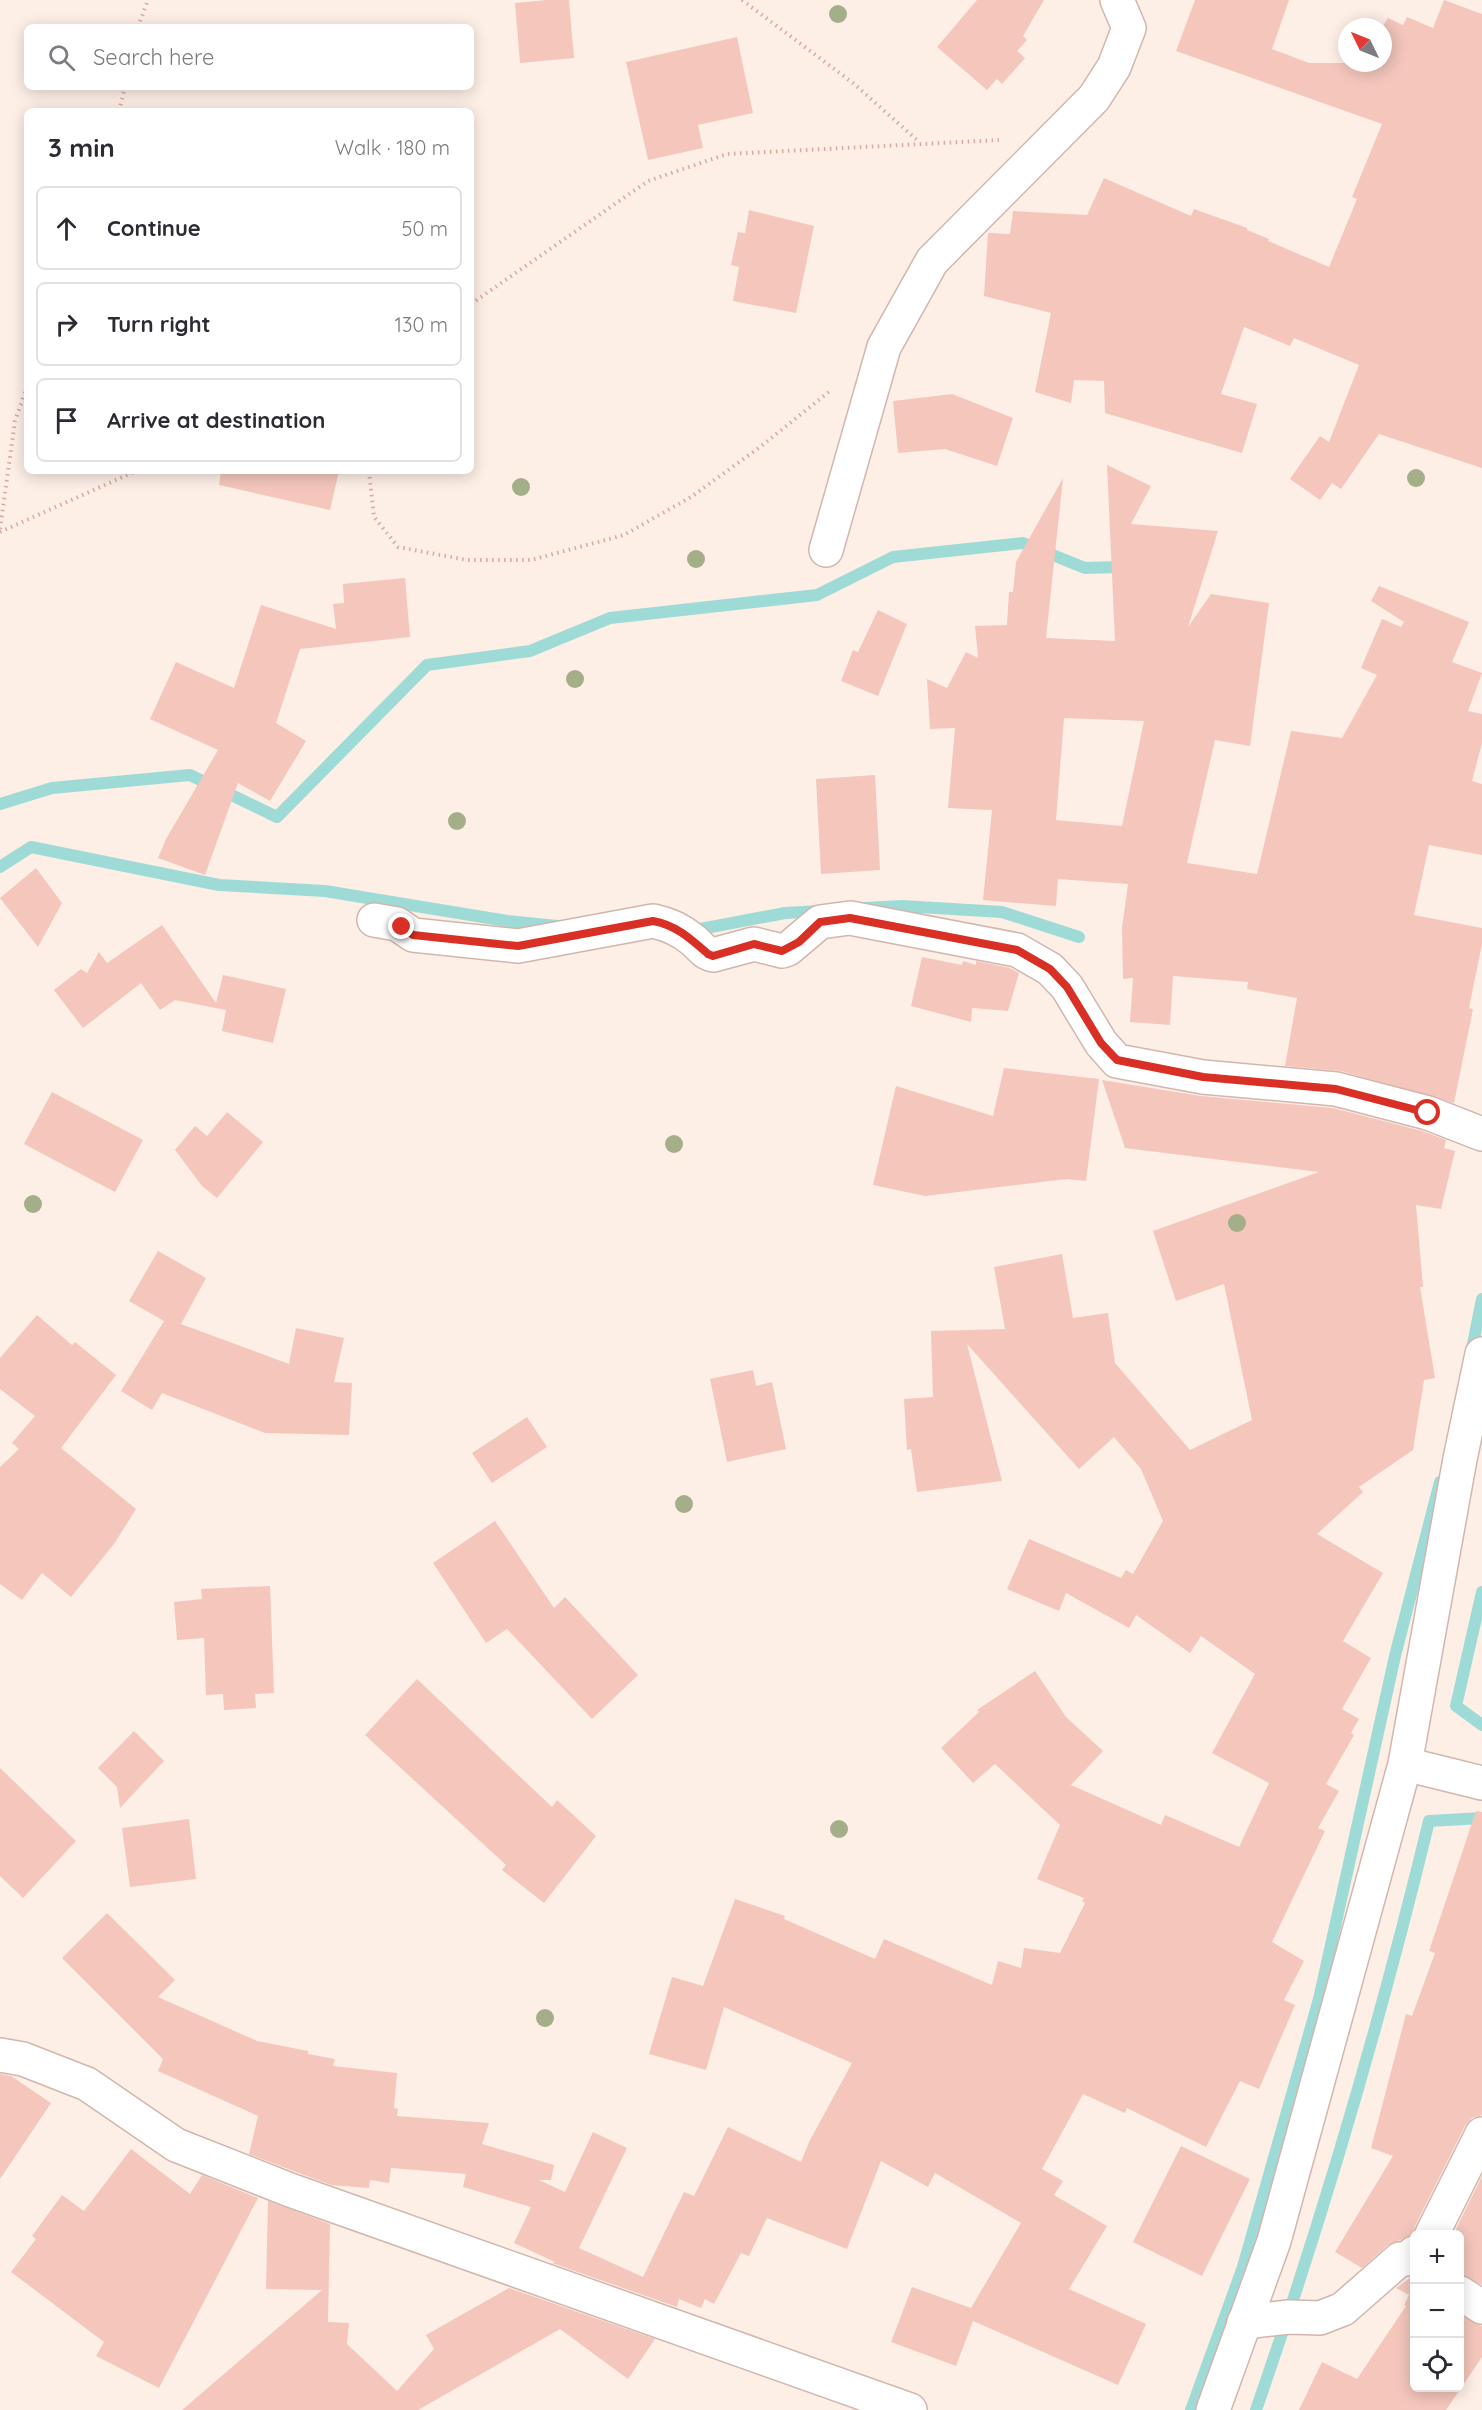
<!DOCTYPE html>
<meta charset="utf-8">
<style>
:root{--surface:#fff;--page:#f2f2f3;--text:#2b2b33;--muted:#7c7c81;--line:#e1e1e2}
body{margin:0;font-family:Quicksand,sans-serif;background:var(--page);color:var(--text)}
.controls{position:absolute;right:18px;bottom:18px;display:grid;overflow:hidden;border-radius:9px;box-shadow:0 3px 15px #0003}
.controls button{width:54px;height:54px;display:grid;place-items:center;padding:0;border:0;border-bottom:2px solid var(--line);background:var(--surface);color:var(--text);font:30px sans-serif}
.compass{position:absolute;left:1338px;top:18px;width:54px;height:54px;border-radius:50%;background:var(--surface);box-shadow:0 3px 15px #0003;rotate:313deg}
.stop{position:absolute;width:18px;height:18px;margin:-14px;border:4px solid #d93025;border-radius:50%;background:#fff}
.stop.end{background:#d93025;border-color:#fff;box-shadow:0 2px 6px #0008}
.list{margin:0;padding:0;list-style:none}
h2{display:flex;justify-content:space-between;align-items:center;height:78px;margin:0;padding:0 24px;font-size:26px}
h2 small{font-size:20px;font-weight:400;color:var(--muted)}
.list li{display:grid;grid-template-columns:39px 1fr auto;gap:18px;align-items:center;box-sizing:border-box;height:84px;margin:0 12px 12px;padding:0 12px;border:2px solid var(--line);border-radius:9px}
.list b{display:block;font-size:22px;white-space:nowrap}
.list em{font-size:20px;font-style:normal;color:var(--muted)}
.icon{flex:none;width:33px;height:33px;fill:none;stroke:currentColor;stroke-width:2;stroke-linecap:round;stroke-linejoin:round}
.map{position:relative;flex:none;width:1482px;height:2410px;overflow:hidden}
.search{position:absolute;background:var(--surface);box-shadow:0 3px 15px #0003;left:24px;top:24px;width:450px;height:66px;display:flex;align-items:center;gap:15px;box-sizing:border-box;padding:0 21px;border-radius:9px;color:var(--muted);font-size:22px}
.panel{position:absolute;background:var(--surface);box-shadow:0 3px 15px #0003;left:24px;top:108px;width:450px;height:366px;border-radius:9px}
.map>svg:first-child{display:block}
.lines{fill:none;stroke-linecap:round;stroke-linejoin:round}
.stream{stroke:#9edbd7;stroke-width:12}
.building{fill:#f4c6bc;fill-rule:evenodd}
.minor-casing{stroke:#d2b6ad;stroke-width:36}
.tertiary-casing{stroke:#d2b6ad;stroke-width:36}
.path{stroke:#daa99e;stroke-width:4;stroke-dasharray:1.5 4.5;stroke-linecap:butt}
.minor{stroke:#fff;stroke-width:33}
.tertiary{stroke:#fff;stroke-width:33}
.tree{fill:#a4ae89}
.route{stroke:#d93025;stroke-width:8}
</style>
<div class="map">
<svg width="1482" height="2410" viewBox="0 0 1482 2410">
<rect width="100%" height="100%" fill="#fdefe6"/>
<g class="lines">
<path class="stream" d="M 0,804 L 52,788 L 190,775 L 277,817 L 427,665 L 530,651 L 610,618 L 817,595 L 893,557 L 1023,543 L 1085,568 L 1121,567
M 0,867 L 31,847 L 219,885 L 325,891 L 507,921 L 557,926
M 865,908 L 902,906 L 1002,912 L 1079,937
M 690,931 L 785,913 L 821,911
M 1471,1354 L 1482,1299
M 1482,1592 L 1456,1706 L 1482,1725
M 1191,2410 L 1243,2267 L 1319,1999 L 1395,1656 L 1440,1482
M 1256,2410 C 1323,2217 1381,2019 1429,1821 L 1482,1818"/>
</g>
<path class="building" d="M 547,0 L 569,0 L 574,58 L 520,63 L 515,3 Z
M 977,0 L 1044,0 L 1023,36 L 1027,40 L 1017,51 L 1025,58 L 1002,84 L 997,79 L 987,90 L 937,47 Z
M 1195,0 L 1289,0 L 1272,49 L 1309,63 L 1383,63 L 1383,27 L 1365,27 L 1368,19 L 1383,26 L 1388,18 L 1403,25 L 1407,17 L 1433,28 L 1444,0 L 1482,14 L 1482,468 L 1379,434 L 1341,489 L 1332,483 L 1320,500 L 1290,479 L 1320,436 L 1329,442 L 1359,365 L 1294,338 L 1290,346 L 1244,327 L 1221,394 L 1257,404 L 1242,453 L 1105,413 L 1104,381 L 1074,380 L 1071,403 L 1035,392 L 1051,313 L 984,296 L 988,233 L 1010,234 L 1013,211 L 1087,215 L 1104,178 L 1191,216 L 1194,209 L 1247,228 L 1247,230 L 1269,239 L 1268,241 L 1329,267 L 1357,199 L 1352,197 L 1382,124 L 1176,51 Z
M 737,37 L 753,113 L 698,125 L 703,148 L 648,160 L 626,62 Z
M 749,210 L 814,226 L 796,313 L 733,301 L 739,267 L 731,265 L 738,232 L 745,233 Z
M 952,394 L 1013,418 L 997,466 L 945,449 L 898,453 L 893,401 Z
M 1107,465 L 1151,486 L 1131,524 L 1218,531 L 1188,627 L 1211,594 L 1269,603 L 1250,746 L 1215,740 L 1187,863 L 1257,874 L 1291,731 L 1342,738 L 1377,675 L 1361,668 L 1382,619 L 1401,627 L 1404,622 L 1371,601 L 1379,586 L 1469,622 L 1452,662 L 1482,673 L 1468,711 L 1482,714 L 1482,743 L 1472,781 L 1482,784 L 1482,855 L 1429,845 L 1414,915 L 1482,928 L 1482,944 L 1469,1008 L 1473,1009 L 1454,1103 L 1341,1071 L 1285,1066 L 1297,998 L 1247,989 L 1248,982 L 1173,976 L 1170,1025 L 1130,1022 L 1133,978 L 1123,979 L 1122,928 L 1128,884 L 1058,879 L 1056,906 L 983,900 L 992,810 L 948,808 L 955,728 L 930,729 L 927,679 L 947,688 L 966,652 L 978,658 L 975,626 L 1007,625 L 1009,592 L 1013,592 L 1016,562 L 1063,478 L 1046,638 L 1115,641 ZM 1064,718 L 1144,721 L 1122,826 L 1056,820 Z
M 221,471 L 339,471 L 330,510 L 219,485 Z
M 405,578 L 410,637 L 300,649 L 276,723 L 306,741 L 270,801 L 238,783 L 205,875 L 158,858 L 166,839 L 218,750 L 150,719 L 176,662 L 234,688 L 261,605 L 336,629 L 333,604 L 344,603 L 343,584 Z
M 878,610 L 907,624 L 878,696 L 841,681 L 853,650 L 858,652 Z
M 875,775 L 880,870 L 821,874 L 816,779 Z
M 36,868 L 62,903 L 38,947 L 0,898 Z
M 162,925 L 216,1003 L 223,975 L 286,989 L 273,1043 L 222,1031 L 226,1010 L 175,1000 L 160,1010 L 141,983 L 83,1028 L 54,990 L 81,969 L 87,973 L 99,952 L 107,963 Z
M 922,957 L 962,965 L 963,961 L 976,965 L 976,961 L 1010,968 L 1019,973 L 1008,1011 L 972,1008 L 971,1022 L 911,1006 Z
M 1004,1068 L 1099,1079 L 1086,1181 L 1067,1179 L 925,1196 L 873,1185 L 896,1086 L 993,1116 Z
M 1102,1080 L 1201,1096 L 1333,1108 L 1422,1131 L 1446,1140 L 1444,1148 L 1455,1151 L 1441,1209 L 1416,1205 L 1423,1287 L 1420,1287 L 1435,1378 L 1424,1380 L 1413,1450 L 1359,1487 L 1363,1492 L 1317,1534 L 1383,1573 L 1343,1641 L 1371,1658 L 1342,1709 L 1359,1719 L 1351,1733 L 1354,1735 L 1326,1784 L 1339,1791 L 1318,1828 L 1325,1831 L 1272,1942 L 1304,1961 L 1284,2000 L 1295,2005 L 1259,2089 L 1240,2081 L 1206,2147 L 1127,2108 L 1125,2113 L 1083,2094 L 1042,2169 L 1063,2181 L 1054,2195 L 1107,2226 L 1069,2289 L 1146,2324 L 1118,2385 L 973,2321 L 956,2366 L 891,2342 L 912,2287 L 971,2308 L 1021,2223 L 935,2173 L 928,2187 L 881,2161 L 847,2249 L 767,2218 L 749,2256 L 741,2253 L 714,2304 L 705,2299 L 701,2308 L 679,2299 L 677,2307 L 552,2263 L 555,2262 L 514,2243 L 531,2207 L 463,2187 L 466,2174 L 391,2168 L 389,2183 L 370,2180 L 369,2188 L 331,2185 L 249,2154 L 258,2116 L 158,2071 L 163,2059 L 62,1958 L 107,1913 L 175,1980 L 158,1997 L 257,2041 L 308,2051 L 308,2054 L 335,2059 L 333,2066 L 397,2073 L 394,2108 L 398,2109 L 397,2116 L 489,2123 L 482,2144 L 554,2165 L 551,2180 L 539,2180 L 565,2192 L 593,2132 L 627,2148 L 579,2248 L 643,2277 L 684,2192 L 694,2196 L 728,2127 L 801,2162 L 809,2142 L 852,2063 L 724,2007 L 706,2070 L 649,2054 L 672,1977 L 703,1986 L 735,1899 L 785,1916 L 784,1919 L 875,1959 L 884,1939 L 992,1985 L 998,1961 L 1021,1968 L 1024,1948 L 1060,1953 L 1085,1903 L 1082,1901 L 1084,1898 L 1037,1879 L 1060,1825 L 995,1764 L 973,1783 L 941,1748 L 979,1712 L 977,1710 L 1035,1671 L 1066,1717 L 1103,1751 L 1071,1785 L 1161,1825 L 1165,1815 L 1239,1847 L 1269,1783 L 1212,1753 L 1255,1674 L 1201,1636 L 1190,1653 L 1136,1615 L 1129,1628 L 1066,1593 L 1059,1611 L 1007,1589 L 1029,1539 L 1121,1578 L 1126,1570 L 1133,1574 L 1163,1521 L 1141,1469 L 1114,1437 L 1079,1469 L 967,1344 L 1002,1481 L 917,1492 L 911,1449 L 907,1450 L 904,1399 L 933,1397 L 931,1331 L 1005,1329 L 994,1267 L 1062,1254 L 1073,1318 L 1108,1313 L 1115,1363 L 1190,1450 L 1252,1420 L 1224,1284 L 1176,1301 L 1153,1231 L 1319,1172 L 1125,1148 Z
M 52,1092 L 143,1140 L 115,1192 L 24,1144 Z
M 227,1112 L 263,1142 L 217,1198 L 202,1186 L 175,1150 L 195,1126 L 207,1136 Z
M 158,1251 L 206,1278 L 181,1324 L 289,1364 L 296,1328 L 344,1338 L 334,1382 L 352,1383 L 349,1435 L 265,1433 L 162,1393 L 152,1410 L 121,1391 L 164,1321 L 129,1301 Z
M 37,1315 L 72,1345 L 75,1342 L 116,1375 L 61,1448 L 136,1509 L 114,1544 L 71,1597 L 42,1573 L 22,1600 L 0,1584 L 0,1467 L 19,1449 L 12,1443 L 35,1416 L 0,1389 L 0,1358 Z
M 753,1370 L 756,1386 L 772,1382 L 786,1449 L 727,1462 L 710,1379 Z
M 527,1417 L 547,1447 L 492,1483 L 472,1453 Z
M 495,1521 L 554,1608 L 565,1597 L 638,1675 L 592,1719 L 507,1629 L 486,1643 L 433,1563 Z
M 270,1586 L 274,1693 L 255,1694 L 256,1708 L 224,1710 L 223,1694 L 206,1695 L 204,1638 L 177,1640 L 174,1602 L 202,1599 L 201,1589 Z
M 417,1679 L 552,1807 L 557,1800 L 596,1836 L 544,1903 L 502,1870 L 506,1865 L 365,1735 Z
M 134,1731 L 164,1761 L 120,1808 L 117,1787 L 98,1768 Z
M 0,1768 L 76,1841 L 23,1898 L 0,1876 Z
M 1476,1811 L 1482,1812 L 1482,2115 L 1472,2118 L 1465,2126 L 1415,2226 L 1413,2235 L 1388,2245 L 1362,2268 L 1335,2252 L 1393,2156 L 1371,2148 L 1406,2014 L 1412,2016 L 1435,1953 L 1429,1951 Z
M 189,1819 L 196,1879 L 130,1887 L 122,1828 Z
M 0,2074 L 11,2076 L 51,2103 L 0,2179 Z
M 1181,2146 L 1250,2179 L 1202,2276 L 1133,2242 Z
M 131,2149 L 190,2194 L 202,2175 L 258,2198 L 159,2388 L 96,2356 L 104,2342 L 11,2272 L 36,2239 L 32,2236 L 62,2195 L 84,2211 Z
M 1482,2176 L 1482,2285 L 1460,2274 L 1460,2235 L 1453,2235 Z
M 268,2201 L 330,2224 L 328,2322 L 349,2323 L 347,2344 L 397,2391 L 434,2349 L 426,2335 L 509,2288 L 655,2339 L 628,2379 L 560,2329 L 418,2410 L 182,2410 L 322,2290 L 266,2289 Z
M 1414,2275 L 1414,2388 L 1460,2388 L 1460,2315 L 1482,2326 L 1482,2357 L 1446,2410 L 1299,2410 L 1322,2362 L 1357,2379 L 1406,2306 L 1404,2305 L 1409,2295 L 1396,2288 Z"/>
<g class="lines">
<defs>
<path id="minor" d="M 826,550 L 884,347 L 932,261 L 1094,98 L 1114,67 L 1129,28 L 1117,0
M 374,920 L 397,924 L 413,935 L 518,946 L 653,921 C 668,924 681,930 693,940 C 700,946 704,953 713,955 L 754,944 L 782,951 L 788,949 L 820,922 L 850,918 L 1017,950 L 1050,969 L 1067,987 L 1101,1043 L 1117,1061 L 1203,1077 L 1336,1089 L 1428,1113 L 1482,1134
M 0,2055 L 23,2059 L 87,2084 L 176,2145 L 290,2190 L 910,2410
M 1432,2234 L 1482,2134
M 1460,2293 L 1482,2307
M 1244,2322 L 1289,2317 L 1320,2318 L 1343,2309 L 1400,2259 L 1407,2259 L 1414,2253"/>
<path id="tertiary" d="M 1405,1764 L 1482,1783
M 1213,2410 L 1274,2241 L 1405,1764 L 1460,1459 L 1482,1354"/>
</defs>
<use href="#minor" class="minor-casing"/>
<use href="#tertiary" class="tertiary-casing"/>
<path class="path" d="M 742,0 L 853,83 L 918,141
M 138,27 L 148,0
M 119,111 L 125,87
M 471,304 L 648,181 L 727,154 L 999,140
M 369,471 L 374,517 L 398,547 L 467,560 L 531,560 L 624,535 L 691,497 L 760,447 L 830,391
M 0,529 L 15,421 L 27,387
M 0,532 L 136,471"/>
<use href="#minor" class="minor"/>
<use href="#tertiary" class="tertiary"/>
</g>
<g class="tree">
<circle cx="838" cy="14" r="9"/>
<circle cx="1416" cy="478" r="9"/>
<circle cx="521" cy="487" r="9"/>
<circle cx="696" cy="559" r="9"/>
<circle cx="575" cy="679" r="9"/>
<circle cx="457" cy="821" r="9"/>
<circle cx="674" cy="1144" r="9"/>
<circle cx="33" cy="1204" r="9"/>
<circle cx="1237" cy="1223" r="9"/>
<circle cx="684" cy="1504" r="9"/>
<circle cx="839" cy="1829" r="9"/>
<circle cx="545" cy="2018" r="9"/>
</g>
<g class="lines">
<path class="route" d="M 402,927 L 413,935 L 518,946 L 653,921 C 676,925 691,939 708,954 L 713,956 L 754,944 L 782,951 L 799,942 L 820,922 L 850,918 L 1017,950 L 1050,969 L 1067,987 L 1101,1043 L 1117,1060 L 1203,1077 L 1336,1089 L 1428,1113"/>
</g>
</svg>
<div class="controls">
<button>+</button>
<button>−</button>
<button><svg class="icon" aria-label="locate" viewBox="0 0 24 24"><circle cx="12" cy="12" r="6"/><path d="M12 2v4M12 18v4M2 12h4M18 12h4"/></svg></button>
</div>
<svg class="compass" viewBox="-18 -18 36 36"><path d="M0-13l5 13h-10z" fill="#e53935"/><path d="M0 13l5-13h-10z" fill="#7c7c81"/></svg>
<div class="stop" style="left:1428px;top:1113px"></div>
<div class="stop end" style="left:402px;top:927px"></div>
<div class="search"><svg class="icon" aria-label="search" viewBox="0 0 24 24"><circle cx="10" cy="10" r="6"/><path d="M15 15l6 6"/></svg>Search here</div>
<section class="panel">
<h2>3 min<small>Walk · 180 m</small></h2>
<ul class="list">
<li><svg class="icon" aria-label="ahead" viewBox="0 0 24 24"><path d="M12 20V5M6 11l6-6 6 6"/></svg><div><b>Continue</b></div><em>50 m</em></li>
<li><svg class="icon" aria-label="right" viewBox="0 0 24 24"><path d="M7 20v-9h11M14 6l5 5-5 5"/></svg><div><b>Turn right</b></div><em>130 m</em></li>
<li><svg class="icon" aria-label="arrive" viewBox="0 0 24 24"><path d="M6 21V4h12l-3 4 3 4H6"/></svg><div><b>Arrive at destination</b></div></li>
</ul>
</section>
</div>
